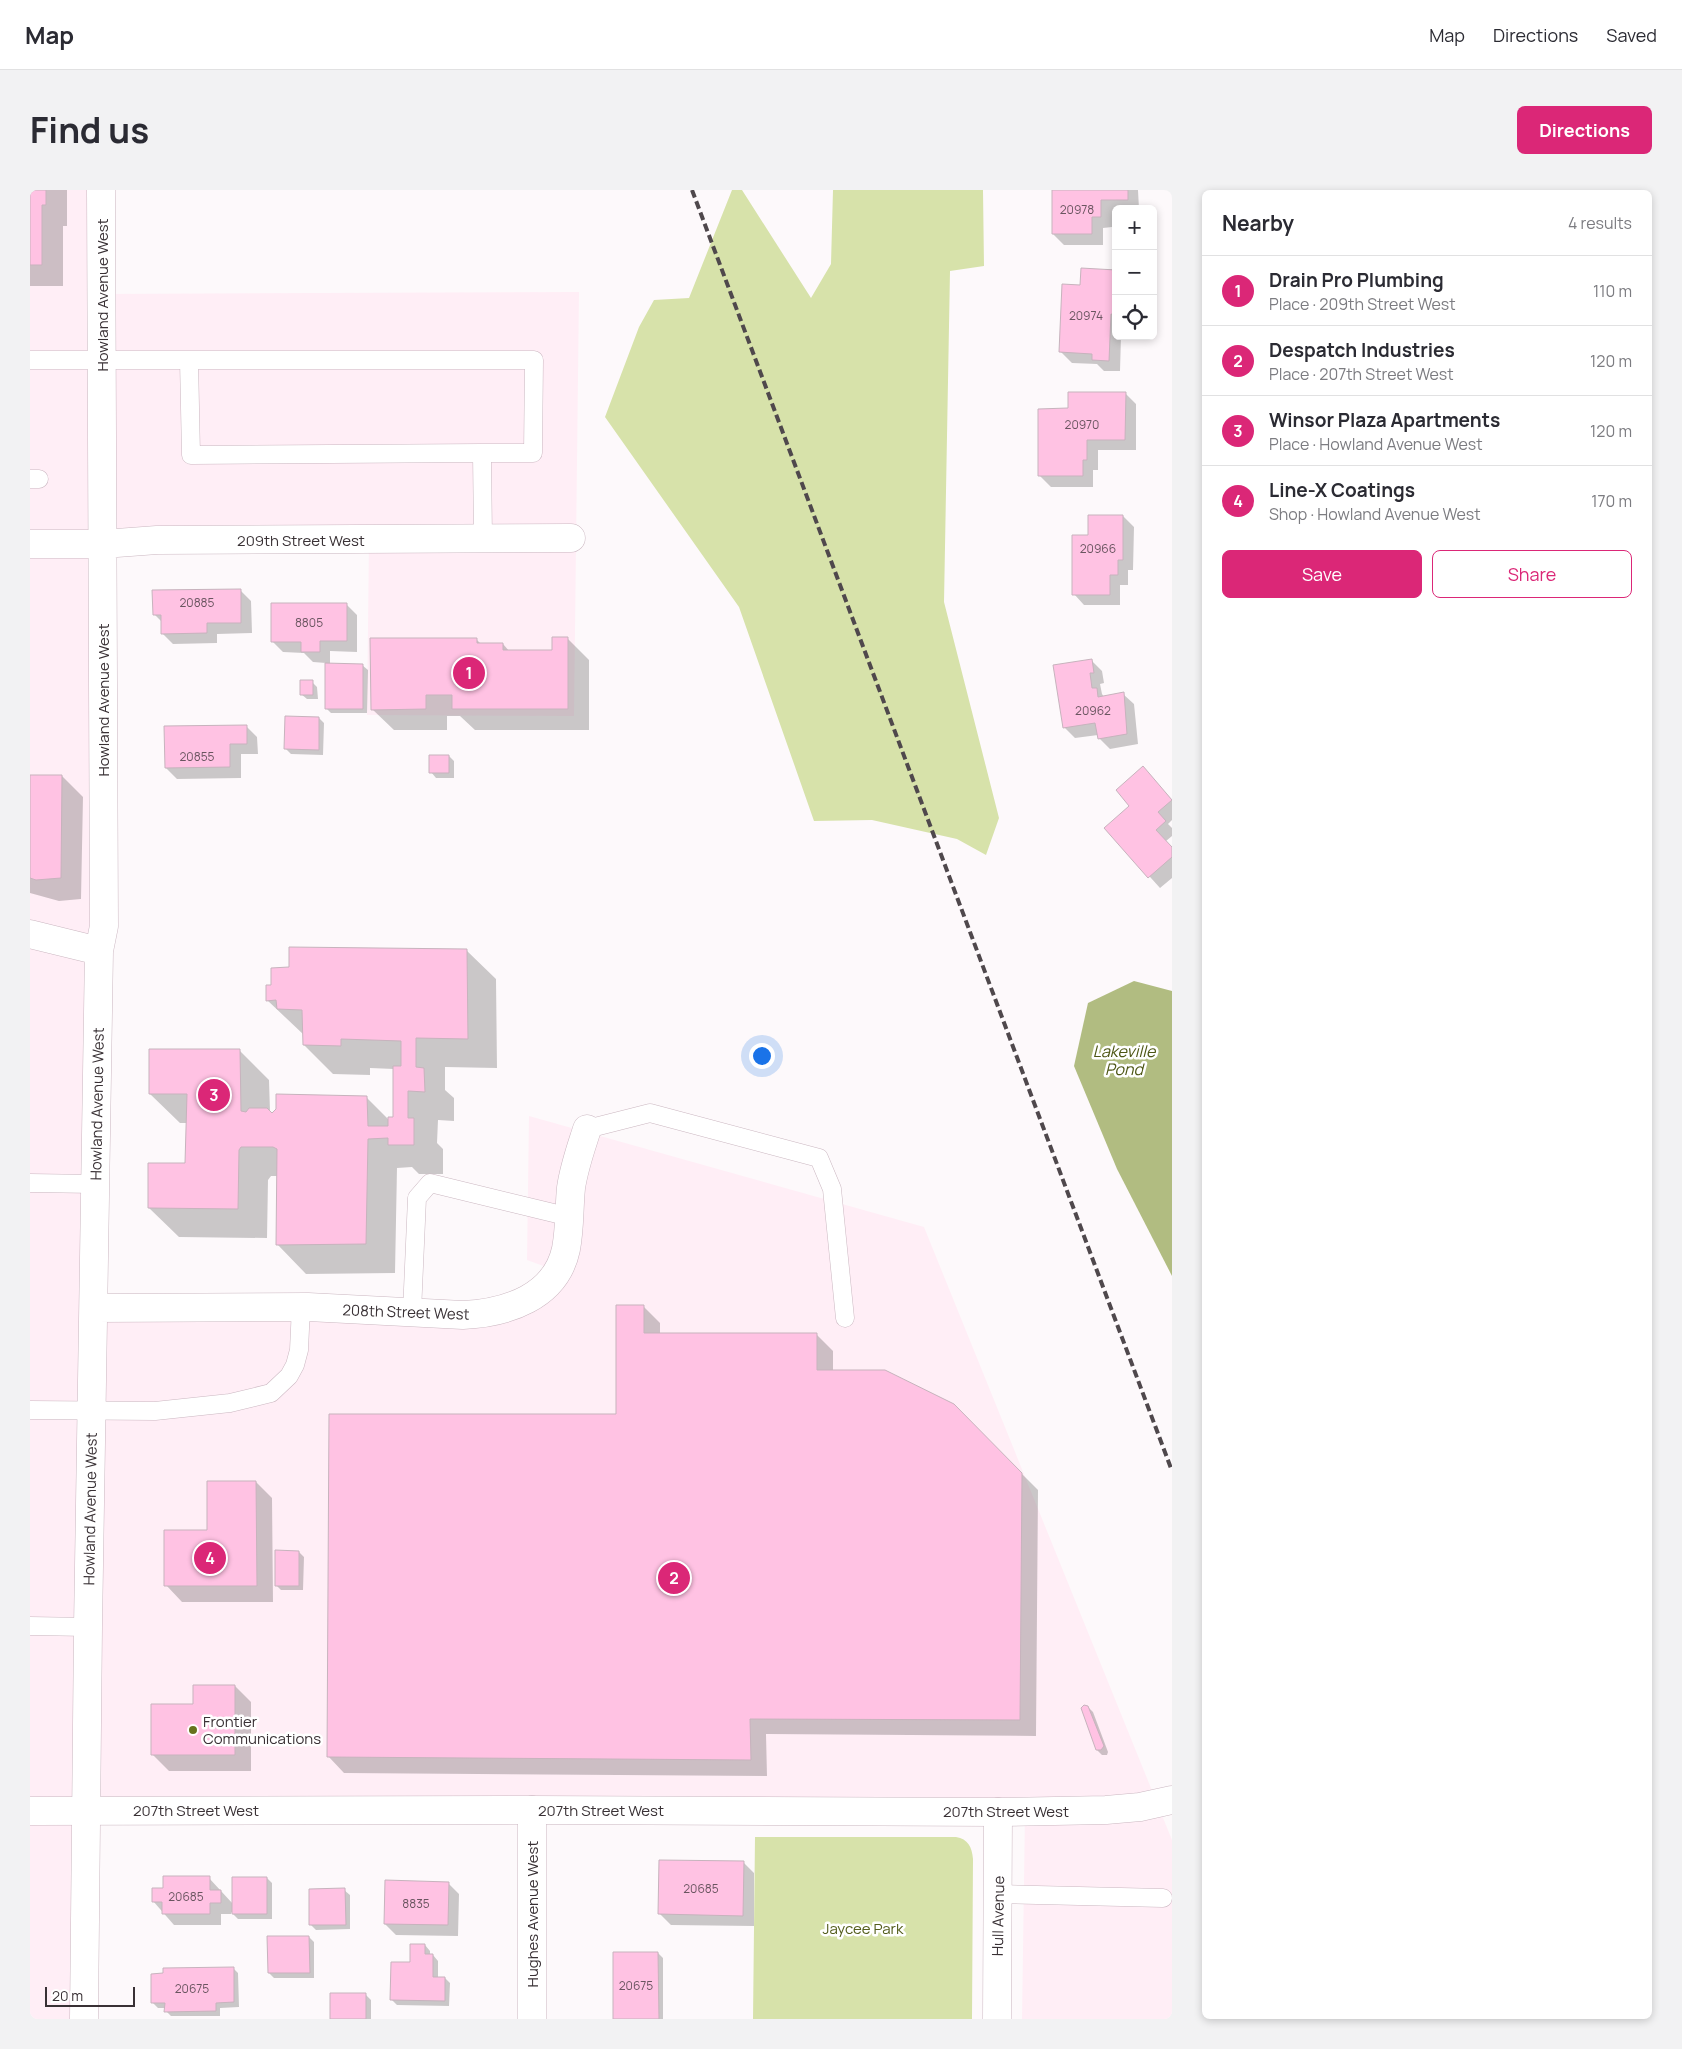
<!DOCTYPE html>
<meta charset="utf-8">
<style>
:root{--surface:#fff;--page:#f2f2f3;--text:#2b2b33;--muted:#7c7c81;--line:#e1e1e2;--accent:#db2777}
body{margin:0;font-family:Manrope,sans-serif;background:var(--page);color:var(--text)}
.controls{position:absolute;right:15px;top:15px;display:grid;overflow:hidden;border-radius:8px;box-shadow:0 2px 8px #0003}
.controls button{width:45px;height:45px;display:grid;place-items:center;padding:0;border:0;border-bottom:1px solid var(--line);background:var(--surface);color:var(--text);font:25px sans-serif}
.scale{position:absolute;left:15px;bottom:12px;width:90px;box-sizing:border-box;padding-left:5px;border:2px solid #393135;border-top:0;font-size:14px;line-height:18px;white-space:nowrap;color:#393135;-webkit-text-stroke:4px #fff;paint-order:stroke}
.you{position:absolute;left:731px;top:865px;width:18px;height:18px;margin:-12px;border:4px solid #fff;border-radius:50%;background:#1a73e8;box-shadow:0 0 0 8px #1a73e833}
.badge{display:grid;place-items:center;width:32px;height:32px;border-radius:50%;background:var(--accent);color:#fff;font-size:16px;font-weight:700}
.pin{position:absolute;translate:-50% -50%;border:2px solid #fff;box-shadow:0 1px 5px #0006}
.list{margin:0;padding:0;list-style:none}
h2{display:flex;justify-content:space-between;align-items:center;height:65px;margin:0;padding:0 20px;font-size:21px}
h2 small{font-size:16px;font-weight:400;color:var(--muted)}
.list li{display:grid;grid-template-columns:32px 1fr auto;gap:15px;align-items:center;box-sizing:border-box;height:70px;padding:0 20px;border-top:1px solid var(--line)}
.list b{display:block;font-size:19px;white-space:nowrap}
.list p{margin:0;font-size:16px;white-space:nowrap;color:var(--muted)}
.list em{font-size:16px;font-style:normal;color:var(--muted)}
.actions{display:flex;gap:10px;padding:15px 20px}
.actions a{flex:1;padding:11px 0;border:1px solid var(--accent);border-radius:8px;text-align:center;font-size:18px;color:var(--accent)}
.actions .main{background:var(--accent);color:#fff}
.icon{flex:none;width:28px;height:28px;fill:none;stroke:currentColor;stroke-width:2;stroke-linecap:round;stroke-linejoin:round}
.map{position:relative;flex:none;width:1142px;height:1829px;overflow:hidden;border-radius:8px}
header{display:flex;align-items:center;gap:30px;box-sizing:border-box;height:70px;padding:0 25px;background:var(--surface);border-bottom:1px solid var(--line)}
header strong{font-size:24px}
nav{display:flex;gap:28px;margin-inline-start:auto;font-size:18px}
.intro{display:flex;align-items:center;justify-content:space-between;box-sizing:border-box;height:120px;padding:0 30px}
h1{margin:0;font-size:35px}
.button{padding:12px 22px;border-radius:8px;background:var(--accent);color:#fff;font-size:18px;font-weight:700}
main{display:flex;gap:30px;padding:0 30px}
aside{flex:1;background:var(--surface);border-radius:8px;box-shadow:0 2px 8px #0003}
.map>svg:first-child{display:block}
.built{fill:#ffeef6}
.green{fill:#d7e2aa}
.water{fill:#b1bc81}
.shadow{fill:#0003}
.building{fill:#ffc2e3;stroke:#c7b3bd}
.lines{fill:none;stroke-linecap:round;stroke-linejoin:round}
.lane-casing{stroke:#cbb7c1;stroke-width:19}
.street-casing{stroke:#cbb7c1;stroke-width:29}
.secondary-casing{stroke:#cbb7c1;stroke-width:29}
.lane{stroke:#fff;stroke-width:18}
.street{stroke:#fff;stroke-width:28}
.secondary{stroke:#fff;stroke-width:28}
.rail{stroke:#4f484c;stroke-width:4;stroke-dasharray:8 4;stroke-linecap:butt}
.poi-dot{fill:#66721c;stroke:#fff;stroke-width:2}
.labels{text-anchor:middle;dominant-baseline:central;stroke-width:5;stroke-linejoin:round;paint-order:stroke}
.number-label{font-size:12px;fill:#6a5560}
.street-label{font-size:15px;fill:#393135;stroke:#fff}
.poi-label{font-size:15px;fill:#393135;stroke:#fff;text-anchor:start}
.park-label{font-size:15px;fill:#545e1d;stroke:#fff}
.water-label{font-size:16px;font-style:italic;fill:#4d5614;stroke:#fff}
</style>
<header>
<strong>Map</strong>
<nav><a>Map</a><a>Directions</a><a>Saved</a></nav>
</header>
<div class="intro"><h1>Find us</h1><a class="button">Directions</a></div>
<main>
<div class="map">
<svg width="1142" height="1829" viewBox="0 0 1142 1829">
<rect width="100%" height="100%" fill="#fdf9fb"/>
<path class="built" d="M 0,0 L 71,0 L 72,104 L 549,102 L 544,526 L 337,525 L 339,349 L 73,354 L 64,1118 L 433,1125 L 527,1081 L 497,1070 L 499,926 L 894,1037 L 1142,1650 L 1142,1829 L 992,1829 L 995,1622 L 57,1620 L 54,1829 L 0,1829 Z"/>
<path class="green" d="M 702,0 L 712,0 L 781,108 L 801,74 L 803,0 L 953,0 L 954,76 L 920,81 L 914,412 L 969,628 L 956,665 L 927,649 L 842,630 L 784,631 L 709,417 L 575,227 L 609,137 L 624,110 L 659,108 Z
M 725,1647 L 926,1647 C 938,1649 942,1657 943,1669 L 942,1829 L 723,1829 Z"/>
<path class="water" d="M 1104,791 L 1142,801 L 1142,1086 L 1087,979 L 1044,876 L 1058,813 Z"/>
<path class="shadow" d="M 0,0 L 37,0 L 37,36 L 33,36 L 33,96 L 0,96 Z
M 1023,0 L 1108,0 L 1109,19 L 1086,19 L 1086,21 L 1082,21 L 1082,37 L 1073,38 L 1073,55 L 1034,55 L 1023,44 Z
M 1086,81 L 1086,146 L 1091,146 L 1090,181 L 1074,181 L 1067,174 L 1042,173 L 1031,162 Z
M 1095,203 L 1106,214 L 1106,260 L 1068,260 L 1068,280 L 1063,280 L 1063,297 L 1021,297 L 1010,286 L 1039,219 Z
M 1093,326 L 1104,337 L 1103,380 L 1098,380 L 1098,395 L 1090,395 L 1090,415 L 1054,415 L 1044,404 L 1059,347 Z
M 210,400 L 221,411 L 222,443 L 187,444 L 187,453 L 143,454 L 132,443 L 132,432 L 124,424 Z
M 316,414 L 327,425 L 327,462 L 300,461 L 300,475 L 332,475 L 338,480 L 337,523 L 301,523 L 296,518 L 296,473 L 283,472 L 274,463 L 253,462 L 242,451 Z
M 446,449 L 451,454 L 473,454 L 480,462 L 523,462 L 538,449 L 559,470 L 559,540 L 445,540 L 430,526 L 417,526 L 417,540 L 364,540 L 342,519 Z
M 1061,470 L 1072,481 L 1074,493 L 1070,494 L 1072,504 L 1074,507 L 1093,504 L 1104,514 L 1108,554 L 1080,559 L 1069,548 L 1068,545 L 1045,548 L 1034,537 Z
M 282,492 L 287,497 L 288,509 L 277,509 L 271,504 Z
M 289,528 L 294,533 L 293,565 L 261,564 L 256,559 Z
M 216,536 L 227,547 L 228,564 L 211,564 L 211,588 L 147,589 L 136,578 Z
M 419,566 L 424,571 L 424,588 L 406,588 L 401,582 Z
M 1113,578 L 1142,610 L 1142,630 L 1138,634 L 1142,638 L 1142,646 L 1136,651 L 1142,658 L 1142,688 L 1130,698 L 1076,638 L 1101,616 Z
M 0,586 L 32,586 L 53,607 L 51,709 L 29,711 L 0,703 Z
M 436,760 L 466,789 L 467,878 L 415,877 L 415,900 L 424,908 L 424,931 L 408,930 L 407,953 L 413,959 L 413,984 L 389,984 L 382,977 L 367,978 L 365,1083 L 276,1084 L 247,1054 L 248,986 L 241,986 L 238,990 L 237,1048 L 149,1047 L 119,1018 L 157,974 L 158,933 L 150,933 L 120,904 L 209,860 L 239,890 L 240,922 L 243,925 L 337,908 L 358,929 L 364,928 L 364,879 L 340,878 L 340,885 L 303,884 L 274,855 L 274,845 L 237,810 Z
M 614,1117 L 630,1133 L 630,1144 L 787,1145 L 803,1161 L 803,1181 L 923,1215 L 1008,1300 L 1006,1546 L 736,1544 L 737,1586 L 314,1583 L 298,1566 L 587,1225 Z
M 226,1292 L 242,1308 L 243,1412 L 152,1412 L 136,1395 L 178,1341 Z
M 269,1362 L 274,1367 L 273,1400 L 251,1400 L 246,1395 Z
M 205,1496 L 221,1512 L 221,1581 L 139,1581 L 122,1564 Z
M 1058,1517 L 1063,1522 L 1078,1562 L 1077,1565 L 1072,1565 L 1067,1560 Z
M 713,1672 L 724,1683 L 724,1736 L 641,1735 L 630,1724 Z
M 179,1688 L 203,1714 L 237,1688 L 242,1693 L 242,1729 L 208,1729 L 201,1722 L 201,1724 L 191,1724 L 191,1735 L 144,1735 L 123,1711 L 134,1699 Z
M 418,1693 L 429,1704 L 428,1746 L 366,1745 L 355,1734 Z
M 314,1700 L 320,1705 L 320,1739 L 286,1740 L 281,1735 Z
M 279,1747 L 284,1752 L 284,1788 L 244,1788 L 239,1783 Z
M 395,1755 L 400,1761 L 400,1765 L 403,1765 L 408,1771 L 408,1788 L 415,1788 L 420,1793 L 419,1816 L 367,1815 L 362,1810 L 381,1773 Z
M 628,1763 L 633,1768 L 633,1829 L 584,1829 Z
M 203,1778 L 208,1783 L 209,1817 L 190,1818 L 190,1826 L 141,1826 L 136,1821 L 136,1818 L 128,1818 L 122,1812 Z
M 336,1805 L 341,1810 L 341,1829 L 301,1829 Z"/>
<path class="building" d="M 0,0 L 16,0 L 16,15 L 12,15 L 12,75 L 0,75 Z
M 1022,0 L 1098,0 L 1098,10 L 1071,10 L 1071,27 L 1062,27 L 1062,44 L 1022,44 Z
M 1051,78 L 1086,80 L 1086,125 L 1081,124 L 1079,171 L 1062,170 L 1062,164 L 1029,162 L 1032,94 L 1050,95 Z
M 1038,202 L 1096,202 L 1095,250 L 1057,250 L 1057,270 L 1053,270 L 1053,286 L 1008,286 L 1008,219 L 1038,218 Z
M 1058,325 L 1093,325 L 1093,370 L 1088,370 L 1088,385 L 1080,385 L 1080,405 L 1042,405 L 1042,345 L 1058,345 Z
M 211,399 L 211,433 L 177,433 L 177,443 L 131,444 L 131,425 L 123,425 L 122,400 Z
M 241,413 L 317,413 L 317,451 L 290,451 L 290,462 L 271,462 L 271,452 L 241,452 Z
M 522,447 L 538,447 L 538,519 L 422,519 L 422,505 L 396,505 L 396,519 L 341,520 L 340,448 L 447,448 L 447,453 L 473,453 L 473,460 L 522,460 Z
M 1062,469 L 1064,483 L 1060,483 L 1062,498 L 1067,498 L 1068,507 L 1094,502 L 1097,544 L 1068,549 L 1065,533 L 1033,538 L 1023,475 Z
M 295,473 L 333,474 L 333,519 L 295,519 Z
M 270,490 L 283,490 L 283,505 L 270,505 Z
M 255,526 L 289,527 L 289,560 L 254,559 Z
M 217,535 L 217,554 L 200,554 L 200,577 L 135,578 L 134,536 Z
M 399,565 L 419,565 L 419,583 L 399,583 Z
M 1113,576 L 1142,610 L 1128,622 L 1136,631 L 1126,640 L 1142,657 L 1142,667 L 1118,688 L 1074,638 L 1099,616 L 1086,600 Z
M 0,585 L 32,585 L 31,688 L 6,690 L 0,688 Z
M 259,757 L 437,759 L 438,849 L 386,848 L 386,877 L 394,878 L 395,902 L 378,901 L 378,928 L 384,928 L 384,955 L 358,955 L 358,948 L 338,949 L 336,1054 L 246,1055 L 247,959 L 243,957 L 211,957 L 209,960 L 208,1019 L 118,1018 L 118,973 L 155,973 L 157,904 L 119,904 L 119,859 L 210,859 L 211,921 L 216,922 L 219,918 L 237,918 L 242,923 L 246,919 L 246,904 L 337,906 L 338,936 L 358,936 L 358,927 L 363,927 L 363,876 L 371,876 L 371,851 L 311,849 L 311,856 L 273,855 L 272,820 L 247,819 L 246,810 L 236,811 L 236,795 L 241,795 L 241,778 L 259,777 Z
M 586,1115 L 614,1115 L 614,1143 L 787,1143 L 787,1180 L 855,1180 L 924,1214 L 992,1283 L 990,1530 L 720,1529 L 721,1570 L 297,1567 L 299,1224 L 586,1224 Z
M 177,1291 L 226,1291 L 227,1396 L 134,1396 L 134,1340 L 177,1340 Z
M 245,1360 L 269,1361 L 269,1396 L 245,1396 Z
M 163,1495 L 205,1495 L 205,1565 L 121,1565 L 121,1514 L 163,1514 Z
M 1054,1515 L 1058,1516 L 1074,1556 L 1071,1560 L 1066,1560 L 1051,1518 Z
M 629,1670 L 714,1671 L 713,1726 L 628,1724 Z
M 133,1686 L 180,1686 L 180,1700 L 191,1700 L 191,1713 L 180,1713 L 180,1724 L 132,1724 L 132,1712 L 122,1712 L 122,1698 L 133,1698 Z
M 202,1687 L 237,1687 L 237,1724 L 202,1724 Z
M 355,1690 L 419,1692 L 418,1735 L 354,1734 Z
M 315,1698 L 316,1735 L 279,1735 L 279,1699 Z
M 237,1746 L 279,1746 L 280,1783 L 238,1783 Z
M 380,1754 L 395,1754 L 395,1764 L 403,1764 L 403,1787 L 415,1787 L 415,1811 L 360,1810 L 361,1772 L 380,1772 Z
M 583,1762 L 628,1762 L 629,1829 L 583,1829 Z
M 204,1777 L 204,1812 L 186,1813 L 186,1821 L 134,1822 L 135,1813 L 121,1813 L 121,1784 L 133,1783 L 133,1778 Z
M 300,1803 L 336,1803 L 336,1829 L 300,1829 Z"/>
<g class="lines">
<defs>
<path id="lane" d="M 0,170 L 504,170 L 503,263 L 452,263
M 159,170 L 161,265 L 452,263 L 453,349
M 0,289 L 9,289
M 557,939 L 620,923 L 789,968 L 802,999 L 815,1128
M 0,993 L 65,994
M 382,1122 L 387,1008 L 400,993 L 540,1027
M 0,1220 L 125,1221 L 200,1213 L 241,1203 L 259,1186 L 265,1175 L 269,1160 L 271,1117
M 0,1436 L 58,1437
M 968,1704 L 1133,1708"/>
<path id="street" d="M 0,354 L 73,354 L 127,350 L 541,348
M 0,744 L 69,761
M 64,1118 L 278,1117 L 433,1125 C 477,1123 526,1107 536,1059 C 540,1038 539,1018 541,998 C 544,977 551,958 557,939
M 54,1829 L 58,1437 L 69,761 L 74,736 L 71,0
M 502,1829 L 502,1620
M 967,1829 L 968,1622"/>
<path id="secondary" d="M 0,1621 L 502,1620 L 968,1622 L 1076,1620 L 1110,1617 L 1142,1610"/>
</defs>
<use href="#lane" class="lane-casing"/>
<use href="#street" class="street-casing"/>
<use href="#secondary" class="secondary-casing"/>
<use href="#lane" class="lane"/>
<use href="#street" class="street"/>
<use href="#secondary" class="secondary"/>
<path class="rail" d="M 662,0 L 1142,1281"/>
</g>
<circle class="poi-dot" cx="163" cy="1540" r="5"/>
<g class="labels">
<g class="number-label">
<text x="1047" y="19">20978</text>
<text x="1056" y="125">20974</text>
<text x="1052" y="234">20970</text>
<text x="1068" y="358">20966</text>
<text x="167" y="412">20885</text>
<text x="279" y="432">8805</text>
<text x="1063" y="520">20962</text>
<text x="167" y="566">20855</text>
<text x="671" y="1698">20685</text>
<text x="156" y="1706">20685</text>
<text x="386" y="1713">8835</text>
<text x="606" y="1795">20675</text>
<text x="162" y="1798">20675</text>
</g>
<g class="street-label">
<text transform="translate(72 105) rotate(-90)">Howland Avenue West</text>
<text x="271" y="350">209th Street West</text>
<text transform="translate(73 510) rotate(-90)">Howland Avenue West</text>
<text transform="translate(67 914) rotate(-89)">Howland Avenue West</text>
<text transform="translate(376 1122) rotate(2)">208th Street West</text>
<text transform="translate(60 1319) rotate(-89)">Howland Avenue West</text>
<text x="166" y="1620">207th Street West</text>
<text x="571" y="1620">207th Street West</text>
<text x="976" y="1621">207th Street West</text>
<text transform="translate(502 1724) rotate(-90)">Hughes Avenue West</text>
<text transform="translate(968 1726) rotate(-89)">Hull Avenue</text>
</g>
<g class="poi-label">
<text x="173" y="1531">Frontier<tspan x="173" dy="17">Communications</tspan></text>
</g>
<g class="park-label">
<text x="833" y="1738">Jaycee Park</text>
</g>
<g class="water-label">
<text x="1094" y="861">Lakeville<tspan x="1094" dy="18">Pond</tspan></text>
</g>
</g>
</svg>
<div class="controls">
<button>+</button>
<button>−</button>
<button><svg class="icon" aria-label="locate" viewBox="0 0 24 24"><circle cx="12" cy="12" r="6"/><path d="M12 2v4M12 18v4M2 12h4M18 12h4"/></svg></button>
</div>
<div class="scale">20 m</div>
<div class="you"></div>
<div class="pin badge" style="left:439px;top:483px">1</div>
<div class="pin badge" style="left:644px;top:1388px">2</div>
<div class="pin badge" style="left:184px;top:905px">3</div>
<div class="pin badge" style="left:180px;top:1368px">4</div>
</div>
<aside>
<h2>Nearby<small>4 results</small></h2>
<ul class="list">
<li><span class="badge">1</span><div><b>Drain Pro Plumbing</b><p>Place · 209th Street West</p></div><em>110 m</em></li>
<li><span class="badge">2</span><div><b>Despatch Industries</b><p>Place · 207th Street West</p></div><em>120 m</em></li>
<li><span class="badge">3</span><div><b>Winsor Plaza Apartments</b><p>Place · Howland Avenue West</p></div><em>120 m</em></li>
<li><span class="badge">4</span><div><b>Line-X Coatings</b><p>Shop · Howland Avenue West</p></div><em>170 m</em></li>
</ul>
<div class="actions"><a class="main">Save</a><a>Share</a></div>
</aside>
</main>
